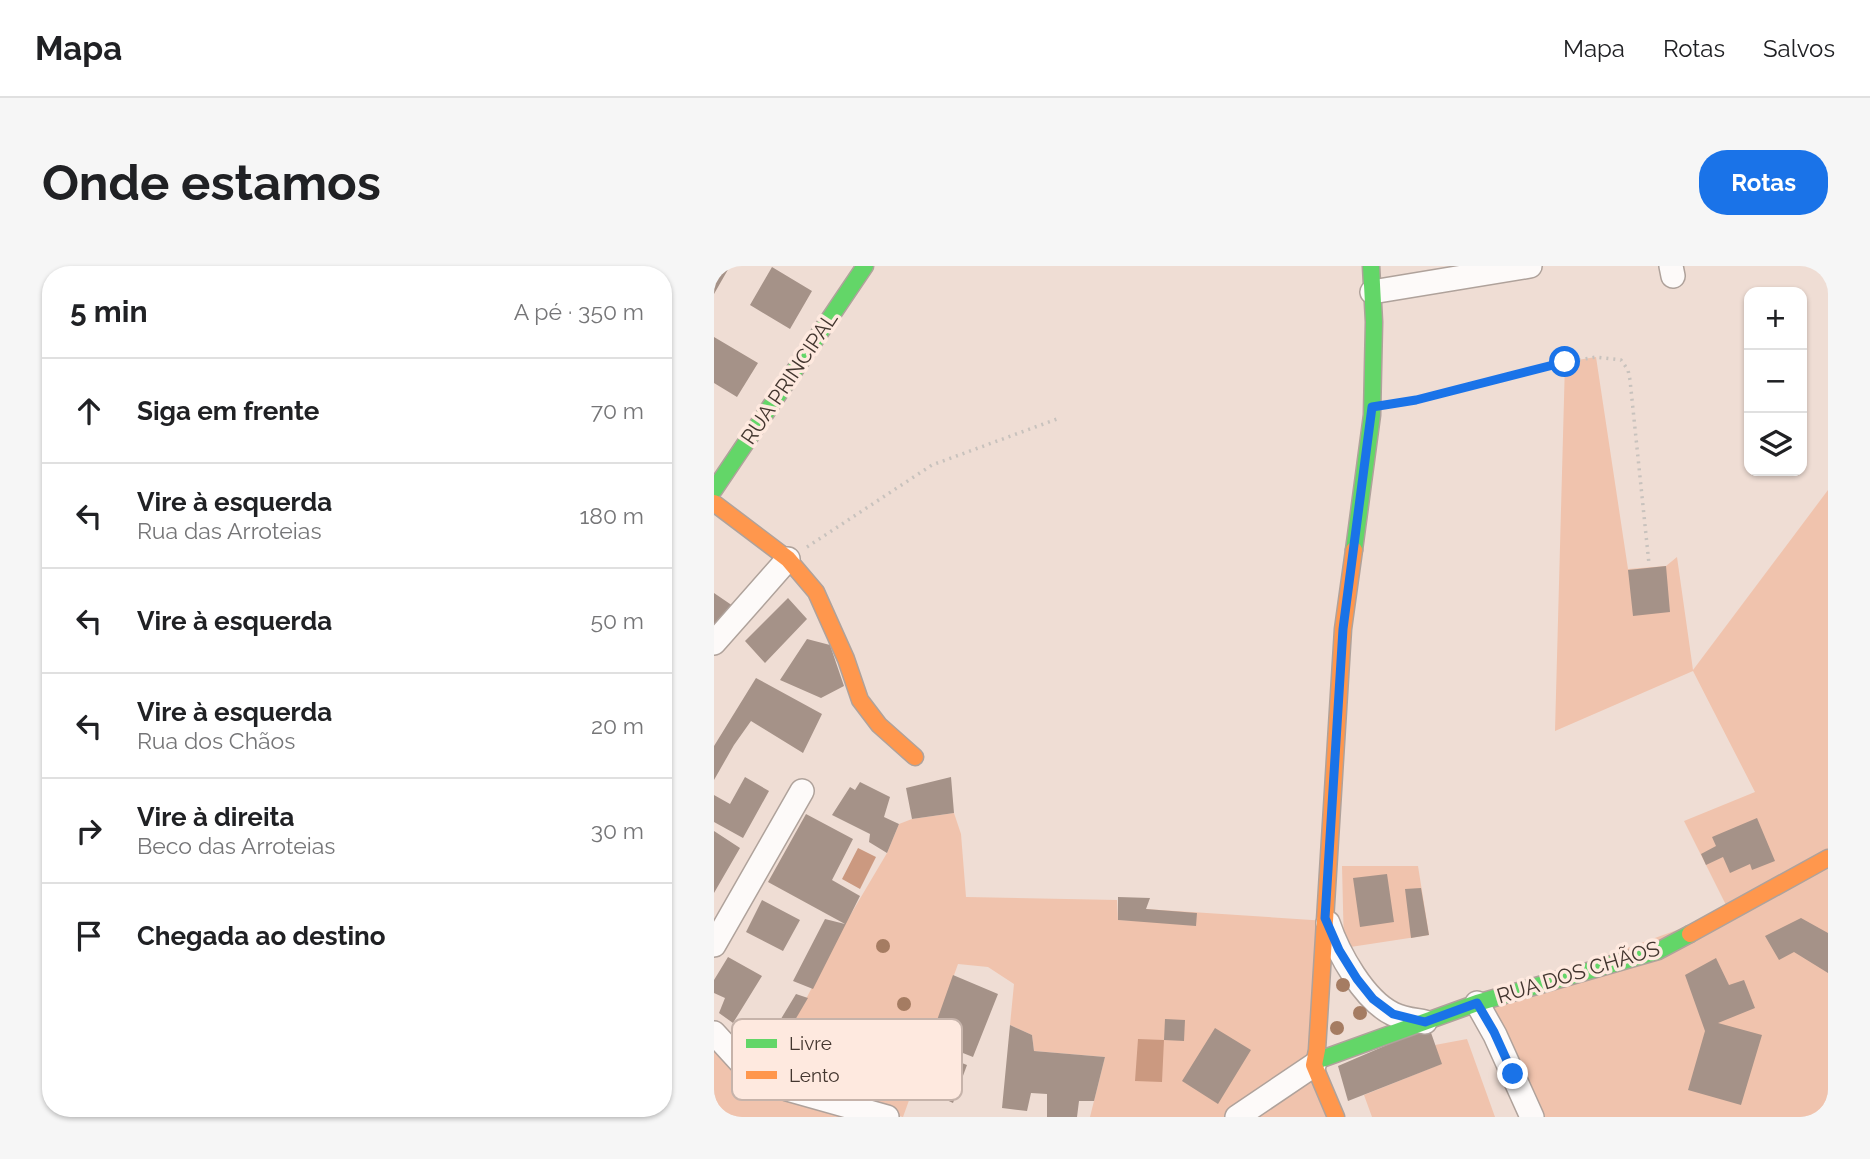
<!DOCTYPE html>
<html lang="pt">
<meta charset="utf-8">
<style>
:root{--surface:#fff;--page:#f6f6f6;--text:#202124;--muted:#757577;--line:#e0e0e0;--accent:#1a73e8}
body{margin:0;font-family:Raleway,sans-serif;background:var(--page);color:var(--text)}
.controls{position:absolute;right:21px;top:21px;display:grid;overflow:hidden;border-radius:14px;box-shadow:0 2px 5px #0004}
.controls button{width:63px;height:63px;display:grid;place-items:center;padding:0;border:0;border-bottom:2px solid var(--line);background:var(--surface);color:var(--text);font:35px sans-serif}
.stop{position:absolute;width:21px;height:21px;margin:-16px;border:5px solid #1a73e8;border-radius:50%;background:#fff}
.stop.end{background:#1a73e8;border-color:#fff;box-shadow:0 2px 7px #0008}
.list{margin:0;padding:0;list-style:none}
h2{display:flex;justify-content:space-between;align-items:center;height:91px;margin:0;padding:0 28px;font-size:30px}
h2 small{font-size:23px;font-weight:400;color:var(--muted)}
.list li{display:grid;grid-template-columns:46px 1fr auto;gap:21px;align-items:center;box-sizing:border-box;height:105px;padding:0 28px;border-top:2px solid var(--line)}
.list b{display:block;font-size:26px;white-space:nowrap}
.list p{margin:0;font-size:23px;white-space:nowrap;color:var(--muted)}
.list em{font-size:23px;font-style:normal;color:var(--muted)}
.icon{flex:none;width:38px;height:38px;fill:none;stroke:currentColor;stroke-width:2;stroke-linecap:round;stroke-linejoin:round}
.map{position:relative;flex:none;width:1114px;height:851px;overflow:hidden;border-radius:28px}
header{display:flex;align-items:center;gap:42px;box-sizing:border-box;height:98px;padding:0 35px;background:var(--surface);border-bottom:2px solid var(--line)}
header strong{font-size:33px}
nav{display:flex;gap:38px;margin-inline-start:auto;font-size:24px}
.intro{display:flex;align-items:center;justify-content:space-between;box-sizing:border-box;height:168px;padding:0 42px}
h1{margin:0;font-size:49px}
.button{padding:18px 32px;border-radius:28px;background:var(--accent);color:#fff;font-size:24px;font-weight:700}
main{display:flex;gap:42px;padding:0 42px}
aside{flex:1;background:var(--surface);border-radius:28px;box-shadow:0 2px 5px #0004}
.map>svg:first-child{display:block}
.green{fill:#f0c3ad}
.water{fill:#cb9980}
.building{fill:#a59288}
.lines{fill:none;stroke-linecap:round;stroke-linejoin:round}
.street-casing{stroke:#afa29b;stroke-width:26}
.fast-casing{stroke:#afa29b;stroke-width:19}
.slow-casing{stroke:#afa29b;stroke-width:19}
.path{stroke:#c8c2bd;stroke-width:3.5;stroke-dasharray:2 5;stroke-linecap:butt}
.street{stroke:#fdfaf9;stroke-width:23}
.fast{stroke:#63d668;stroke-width:16}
.slow{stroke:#ff974d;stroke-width:16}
.tree{fill:#a57c62}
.route{stroke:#1a73e8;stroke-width:9}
.labels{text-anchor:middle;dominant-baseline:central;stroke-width:7;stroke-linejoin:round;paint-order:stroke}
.street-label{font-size:21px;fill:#43362f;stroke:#fee9df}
.key{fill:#fee9df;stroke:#c6b3aa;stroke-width:2}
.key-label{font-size:19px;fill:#43362f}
</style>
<header>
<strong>Mapa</strong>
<nav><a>Mapa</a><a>Rotas</a><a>Salvos</a></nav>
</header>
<div class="intro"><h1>Onde estamos</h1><a class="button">Rotas</a></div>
<main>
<aside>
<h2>5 min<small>A pé · 350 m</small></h2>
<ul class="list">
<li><svg class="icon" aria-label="ahead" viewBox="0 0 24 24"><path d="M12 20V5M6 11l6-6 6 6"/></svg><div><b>Siga em frente</b></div><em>70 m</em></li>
<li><svg class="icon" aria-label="left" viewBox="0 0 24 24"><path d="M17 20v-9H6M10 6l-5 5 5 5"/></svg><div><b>Vire à esquerda</b><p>Rua das Arroteias</p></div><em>180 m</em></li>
<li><svg class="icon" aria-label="left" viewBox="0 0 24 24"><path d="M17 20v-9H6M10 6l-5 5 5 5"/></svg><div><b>Vire à esquerda</b></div><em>50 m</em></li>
<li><svg class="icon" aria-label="left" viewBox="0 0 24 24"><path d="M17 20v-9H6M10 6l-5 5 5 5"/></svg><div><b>Vire à esquerda</b><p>Rua dos Chãos</p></div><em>20 m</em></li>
<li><svg class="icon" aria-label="right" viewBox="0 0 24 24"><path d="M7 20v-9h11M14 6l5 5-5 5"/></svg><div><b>Vire à direita</b><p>Beco das Arroteias</p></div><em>30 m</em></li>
<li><svg class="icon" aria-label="arrive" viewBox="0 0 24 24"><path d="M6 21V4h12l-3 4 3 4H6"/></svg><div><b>Chegada ao destino</b></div></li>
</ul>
</aside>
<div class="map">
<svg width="1114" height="851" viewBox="0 0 1114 851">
<rect width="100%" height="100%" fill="#efddd4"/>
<path class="green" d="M 882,91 L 914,303 L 952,300 L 963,291 L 979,404 L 1114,224 L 1114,851 L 818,851 L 763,737 L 1015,645 L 970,555 L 1041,526 L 979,405 L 841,465 L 851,96 Z
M 240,547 L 247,568 L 252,631 L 403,634 L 404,654 L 427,655 L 431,643 L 613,655 L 605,763 L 622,851 L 376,851 L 391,791 L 320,785 L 318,769 L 296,759 L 300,718 L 274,701 L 244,698 L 189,851 L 81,818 L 55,804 L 131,658 L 173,587 L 185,558 L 198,553 Z
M 628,600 L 704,600 L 715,669 L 630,682 Z
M 753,773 L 781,851 L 658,851 L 650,829 L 727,798 L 721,779 Z
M 0,779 L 146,851 L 0,851 Z"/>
<path class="water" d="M 144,582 L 162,591 L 146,623 L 128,613 Z
M 424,773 L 450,774 L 448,816 L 421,815 Z"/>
<path class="building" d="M 0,0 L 16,0 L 0,28 Z
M 58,1 L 98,25 L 76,63 L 36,39 Z
M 0,71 L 44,97 L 23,131 L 0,117 Z
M 952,300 L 956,346 L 919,350 L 914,304 Z
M 0,327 L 19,340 L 5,359 L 0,359 Z
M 74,332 L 93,353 L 51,397 L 31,375 Z
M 93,373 L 116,379 L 130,420 L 107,432 L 66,414 Z
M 42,412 L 108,448 L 89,487 L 37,455 L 20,479 L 0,514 L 0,480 Z
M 31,511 L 55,525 L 29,572 L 0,556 L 0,529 L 16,538 Z
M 237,511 L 240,547 L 198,553 L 192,522 Z
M 146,516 L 176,531 L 170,551 L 185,558 L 173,587 L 155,576 L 156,568 L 118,549 L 136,521 L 141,524 Z
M 92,548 L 139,573 L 118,614 L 146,630 L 99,723 L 79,715 L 111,653 L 131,658 L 54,616 Z
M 1043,552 L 1061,595 L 1038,604 L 1036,598 L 1016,607 L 1009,591 L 992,599 L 987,588 L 1002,580 L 998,571 Z
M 0,565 L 26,582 L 0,627 Z
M 673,608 L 680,656 L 646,661 L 639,612 Z
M 707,622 L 715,669 L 697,672 L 691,623 Z
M 404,631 L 436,632 L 432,643 L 483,647 L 482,660 L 404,654 Z
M 48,634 L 86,654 L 69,685 L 32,666 Z
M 1087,652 L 1114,667 L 1114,707 L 1080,686 L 1065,694 L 1051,670 Z
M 14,691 L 48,710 L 19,757 L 5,747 L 11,732 L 0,727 L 0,714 Z
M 1002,692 L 1015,719 L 1030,714 L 1041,742 L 1004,757 L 1048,769 L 1027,839 L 974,824 L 991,765 L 971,709 Z
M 239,709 L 284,728 L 259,791 L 216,774 Z
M 82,728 L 94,732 L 67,778 L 56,771 Z
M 451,753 L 471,754 L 470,775 L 450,774 Z
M 296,759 L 318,769 L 320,785 L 391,791 L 380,835 L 365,835 L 363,851 L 333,851 L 333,828 L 317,827 L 313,845 L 288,842 Z
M 715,761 L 728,798 L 634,835 L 624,800 Z
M 501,762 L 537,784 L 504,838 L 468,815 Z
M 220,786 L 253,799 L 239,837 L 207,822 Z"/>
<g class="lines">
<defs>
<path id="street" d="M 957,0 L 959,10
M 658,26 L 816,0
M 0,377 L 74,293
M 614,657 C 624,687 650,734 679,748 C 689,753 701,754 711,756
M 0,679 L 88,525
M 763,737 L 781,769 L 818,851
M 0,767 L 32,802 L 73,823 L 173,851
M 523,851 L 600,799"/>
<path id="fast" d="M 0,224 L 151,0
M 640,284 L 658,149 L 660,56 L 657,0
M 602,795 L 763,737 L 944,685 L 976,668"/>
<path id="slow" d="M 0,237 L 74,293 L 102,326 L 132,393 L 146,434 L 165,459 L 201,491
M 976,668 L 1114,592
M 622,851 L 600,799 L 603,784 L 629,363 L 640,284"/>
</defs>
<use href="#street" class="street-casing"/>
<use href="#fast" class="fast-casing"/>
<use href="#slow" class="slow-casing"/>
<path class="path" d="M 681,138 L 702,134 L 831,100 L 882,91 L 907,94 L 914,104 L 916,114 L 935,298
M 93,281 L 218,199 L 343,153"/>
<use href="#street" class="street"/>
<use href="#fast" class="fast"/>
<use href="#slow" class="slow"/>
</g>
<g class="tree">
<circle cx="169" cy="680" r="7"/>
<circle cx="629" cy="719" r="7"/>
<circle cx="190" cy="738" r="7"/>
<circle cx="646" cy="747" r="7"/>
<circle cx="623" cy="762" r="7"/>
</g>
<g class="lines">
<path class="route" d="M 799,808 L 780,766 L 763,737 L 711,756 L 679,748 L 659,733 L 643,713 L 625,684 L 611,652 L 629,363 L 658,141 L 702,134 L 851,96"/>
</g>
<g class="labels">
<g class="street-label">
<text transform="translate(75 112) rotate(-56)">RUA PRINCIPAL</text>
<text transform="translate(864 706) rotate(-17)">RUA DOS CHÃOS</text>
</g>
</g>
<rect x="18" y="753" width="230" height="81" rx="10" class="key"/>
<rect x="32" y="773" width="31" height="9" fill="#63d668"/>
<rect x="32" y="805" width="31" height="8" fill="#ff974d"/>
<g class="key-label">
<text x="75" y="784">Livre</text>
<text x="75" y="816">Lento</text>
</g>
</svg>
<div class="controls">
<button>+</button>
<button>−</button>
<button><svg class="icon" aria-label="layers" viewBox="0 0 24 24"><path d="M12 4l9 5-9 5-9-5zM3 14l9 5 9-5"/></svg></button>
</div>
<div class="stop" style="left:851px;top:96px"></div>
<div class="stop end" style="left:799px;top:808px"></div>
</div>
</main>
